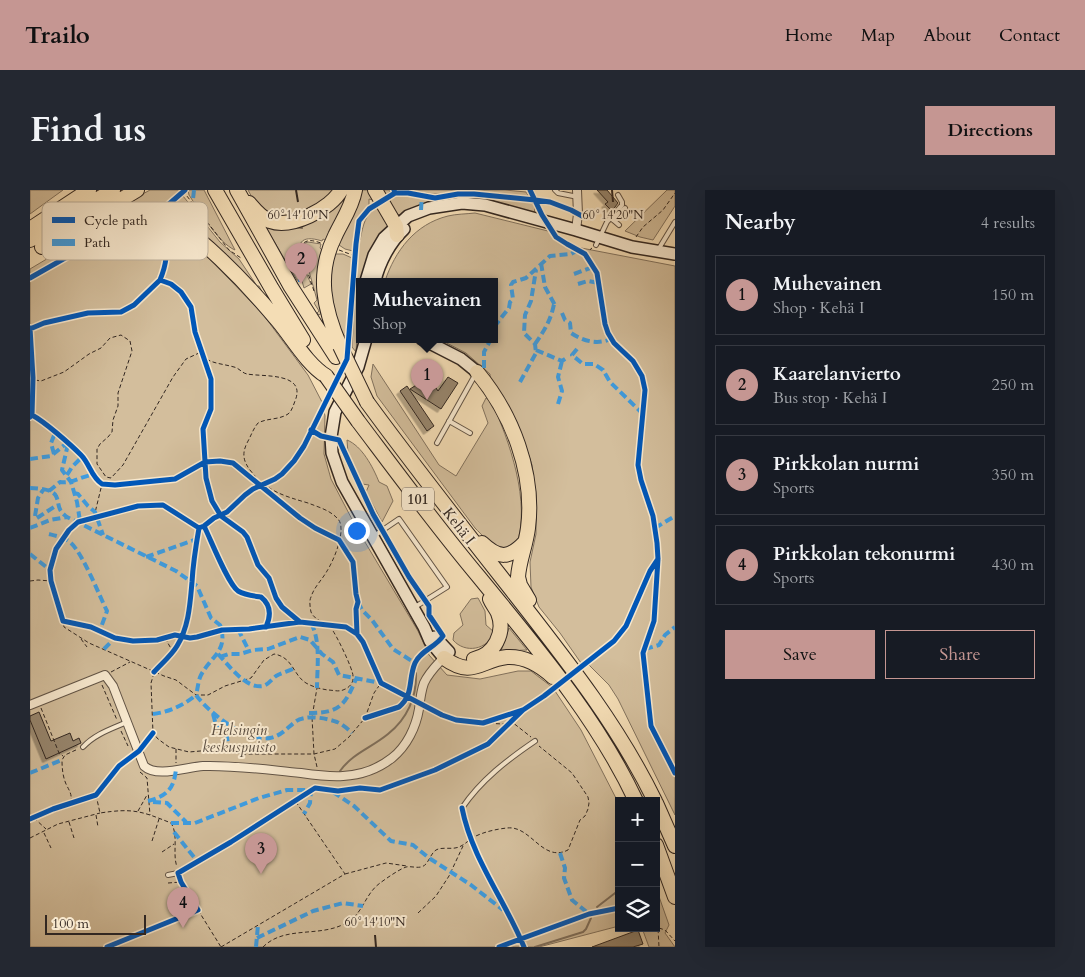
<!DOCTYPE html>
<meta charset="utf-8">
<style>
:root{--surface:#171b24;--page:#242831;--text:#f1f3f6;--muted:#9ea1a6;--line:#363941;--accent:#c59692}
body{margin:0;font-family:Cardo,serif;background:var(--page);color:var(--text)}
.controls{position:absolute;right:15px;bottom:15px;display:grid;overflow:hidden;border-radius:0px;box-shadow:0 5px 20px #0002}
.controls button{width:45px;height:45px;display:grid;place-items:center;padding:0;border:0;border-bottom:1px solid var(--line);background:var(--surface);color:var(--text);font:25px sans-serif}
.scale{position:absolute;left:15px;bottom:12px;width:101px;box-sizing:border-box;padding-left:5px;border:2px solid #322721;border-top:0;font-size:14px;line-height:18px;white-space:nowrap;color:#322721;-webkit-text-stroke:4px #f8e9cf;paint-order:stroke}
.you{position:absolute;left:326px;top:340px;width:18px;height:18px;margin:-12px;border:4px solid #fff;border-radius:50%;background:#1a73e8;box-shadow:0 0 0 8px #1a73e833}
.badge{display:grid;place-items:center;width:32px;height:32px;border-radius:50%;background:var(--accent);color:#111;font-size:16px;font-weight:700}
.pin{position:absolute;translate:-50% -41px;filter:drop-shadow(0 1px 2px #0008)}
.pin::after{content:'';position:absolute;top:26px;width:18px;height:15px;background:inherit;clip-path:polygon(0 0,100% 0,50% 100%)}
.popup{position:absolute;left:326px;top:88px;width:142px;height:65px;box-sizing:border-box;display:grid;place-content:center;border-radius:0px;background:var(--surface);filter:drop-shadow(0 1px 4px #0005);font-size:16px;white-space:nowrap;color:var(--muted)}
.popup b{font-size:19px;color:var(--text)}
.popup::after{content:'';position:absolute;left:50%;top:100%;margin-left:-10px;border:10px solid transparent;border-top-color:var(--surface)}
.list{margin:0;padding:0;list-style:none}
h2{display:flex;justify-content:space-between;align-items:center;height:65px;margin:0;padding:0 20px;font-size:21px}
h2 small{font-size:16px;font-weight:400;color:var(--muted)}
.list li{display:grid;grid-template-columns:32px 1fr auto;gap:15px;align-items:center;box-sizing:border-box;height:80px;margin:0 10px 10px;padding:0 10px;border:1px solid var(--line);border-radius:0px}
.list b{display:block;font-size:19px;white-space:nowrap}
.list p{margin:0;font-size:16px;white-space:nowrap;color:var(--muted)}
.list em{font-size:16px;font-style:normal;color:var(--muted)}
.actions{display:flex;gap:10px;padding:15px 20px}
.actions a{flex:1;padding:11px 0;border:1px solid var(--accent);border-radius:0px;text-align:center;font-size:18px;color:var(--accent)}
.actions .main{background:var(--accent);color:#111}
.icon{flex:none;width:28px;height:28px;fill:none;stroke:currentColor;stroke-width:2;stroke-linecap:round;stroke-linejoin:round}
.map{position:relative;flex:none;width:645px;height:757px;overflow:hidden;border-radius:0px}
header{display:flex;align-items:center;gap:30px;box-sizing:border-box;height:70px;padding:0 25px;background:var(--accent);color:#111}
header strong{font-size:24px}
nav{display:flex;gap:28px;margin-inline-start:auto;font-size:18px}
.intro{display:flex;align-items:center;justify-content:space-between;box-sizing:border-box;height:120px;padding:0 30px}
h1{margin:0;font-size:35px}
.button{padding:12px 22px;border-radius:0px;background:var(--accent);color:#111;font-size:18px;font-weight:700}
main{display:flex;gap:30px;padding:0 30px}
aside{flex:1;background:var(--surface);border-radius:0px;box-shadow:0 5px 20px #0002}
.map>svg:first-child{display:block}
.green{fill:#d3be9c;stroke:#82725e}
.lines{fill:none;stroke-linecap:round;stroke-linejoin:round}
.stream{stroke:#7f6f5c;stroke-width:2}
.building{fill:#97866e;stroke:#322721;filter:url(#shadow)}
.service-casing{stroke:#625446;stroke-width:6}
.minor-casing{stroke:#625446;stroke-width:10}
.secondary-casing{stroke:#322721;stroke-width:14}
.trunk-casing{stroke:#322721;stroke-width:16}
.path{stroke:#322721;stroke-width:1;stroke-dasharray:4 2.5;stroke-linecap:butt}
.service{stroke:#f8e9cf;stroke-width:4}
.minor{stroke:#f8e9cf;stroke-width:8}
.secondary{stroke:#f8e9cf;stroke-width:11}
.trunk{stroke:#f4ddb5;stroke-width:14}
.trunk-bridge-casing{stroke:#322721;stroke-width:16;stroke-linecap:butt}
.trunk-bridge{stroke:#f4ddb5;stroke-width:14}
.quiet{stroke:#3e9ce0;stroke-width:4;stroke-dasharray:8 4;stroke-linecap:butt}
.cycleway-casing{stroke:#f8e9cf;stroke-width:8}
.cycleway{stroke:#0057b8;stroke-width:5}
.ticks{fill:none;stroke:#322721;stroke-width:2}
.labels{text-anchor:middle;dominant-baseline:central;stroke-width:4;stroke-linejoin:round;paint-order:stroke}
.shield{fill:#f8e9cf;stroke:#6d6155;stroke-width:1}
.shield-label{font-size:14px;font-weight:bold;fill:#322721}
.street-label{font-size:15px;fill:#322721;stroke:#f8e9cf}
.park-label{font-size:15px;font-style:italic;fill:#5a4d40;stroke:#f8e9cf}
.key{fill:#f8e9cf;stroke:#bdaf9b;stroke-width:1}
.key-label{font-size:14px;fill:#322721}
.ticks-label{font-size:12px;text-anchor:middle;fill:#322721;stroke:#f8e9cf;stroke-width:4;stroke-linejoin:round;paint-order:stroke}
</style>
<header>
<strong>Trailo</strong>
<nav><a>Home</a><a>Map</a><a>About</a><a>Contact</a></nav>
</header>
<div class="intro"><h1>Find us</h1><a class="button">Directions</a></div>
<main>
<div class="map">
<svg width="645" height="757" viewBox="0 0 645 757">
<defs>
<filter id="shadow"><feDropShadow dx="-3.5" dy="3.5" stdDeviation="0" flood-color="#0004"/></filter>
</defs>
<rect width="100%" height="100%" fill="#f4ddb5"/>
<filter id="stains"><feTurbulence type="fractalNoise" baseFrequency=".004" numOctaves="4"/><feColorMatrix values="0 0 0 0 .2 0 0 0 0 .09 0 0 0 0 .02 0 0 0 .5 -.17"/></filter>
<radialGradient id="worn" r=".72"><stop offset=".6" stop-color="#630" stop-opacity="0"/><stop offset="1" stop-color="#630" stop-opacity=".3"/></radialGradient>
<path class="green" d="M 0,0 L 33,0 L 0,24 Z
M 120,0 L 150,0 L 128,20 L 93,15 Z
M 158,0 L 174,0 L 205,60 C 188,53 169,20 159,5 Z
M 218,0 L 306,0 L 303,6 L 262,27 L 244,28 L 224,11 Z
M 314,0 L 322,0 L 297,51 L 293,49 L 292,51 C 254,39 274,78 281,94 L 274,98 L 272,91 L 267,90 L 232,31 L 253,37 Z
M 331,0 L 341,0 L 359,37 L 332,91 L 330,91 L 329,118 L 326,162 L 322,157 L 328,50 L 330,50 C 333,36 335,23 348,16 L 346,13 L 344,14 L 343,10 L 339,9 L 339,16 C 323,32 326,41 323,61 L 315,59 L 306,53 Z
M 349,0 L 361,0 L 356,6 L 357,9 L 372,5 L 390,6 L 403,9 L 434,5 L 500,12 L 503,13 L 505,18 L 504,23 L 464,13 L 370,25 L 364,23 Z
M 378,0 L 475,0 L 496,2 L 499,7 L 433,2 L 403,4 Z
M 637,0 L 645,0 L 645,16 L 623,50 L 610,47 L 595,41 Z
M 153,6 L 190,52 L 209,69 L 227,96 L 229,96 L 237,111 L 133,22 L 148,8 Z
M 445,23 L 518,41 L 546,57 L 645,76 L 645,625 L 588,509 L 579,495 L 556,472 L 523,498 L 551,540 L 589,614 L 589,736 L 509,757 L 0,757 L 0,79 L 67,39 L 94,29 L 122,28 L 138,36 L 169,58 L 232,123 L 278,185 L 292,212 L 295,226 L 294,264 L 301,289 L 326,337 L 388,441 L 399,465 L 417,485 L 450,489 L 488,481 L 501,481 L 522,497 L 551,473 L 530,443 L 509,417 L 501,397 L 500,372 L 506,344 L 506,306 L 502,275 L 493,248 L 485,230 L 470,202 L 460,187 L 460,184 L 436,163 L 409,149 L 464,149 L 464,91 L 355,91 C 365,61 385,34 418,26 C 426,24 436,24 445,23 Z
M 278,52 L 291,54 L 290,58 L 293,61 L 293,122 L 289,125 L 287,123 L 289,121 L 284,113 L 287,110 L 279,81 L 271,61 L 273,54 Z
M 303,64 L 313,64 L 322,68 L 322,70 L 316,145 L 312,147 L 301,117 L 299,76 Z
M 343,174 L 409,275 L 426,286 L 458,233 L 452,216 L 456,208 L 461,211 C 479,249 502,314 486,356 C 465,361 459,352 445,338 L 347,206 L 341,187 Z
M 317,250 C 332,256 343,277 349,292 L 357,296 L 363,311 L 352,332 L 336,302 L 339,295 L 332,294 L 318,263 Z
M 448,408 L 455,421 L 456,435 L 464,442 C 458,460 435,464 423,450 L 424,443 L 433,435 L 430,424 L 441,409 Z
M 479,438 L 497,460 L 471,461 Z
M 626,698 L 639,735 L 635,743 L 645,757 L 619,757 L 612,738 L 626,738 Z"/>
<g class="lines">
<path class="stream" d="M 266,37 L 272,38
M 310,581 C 323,563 341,558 358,544 C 377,529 387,507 386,483
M 567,717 L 589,700
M 505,757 L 553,742 L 556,739 L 561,728"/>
</g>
<path class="building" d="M 567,0 L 577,0 L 588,13 L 582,21 L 575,14 L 578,12 Z
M 418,187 L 428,193 L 411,219 L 380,199 L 396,189 L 397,191 L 400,189 L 408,201 Z
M 377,196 L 404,236 L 397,241 L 370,201 Z
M 9,522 L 21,551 L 40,543 L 43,551 L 49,548 L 51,553 L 16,569 L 0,530 L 0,526 Z
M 608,740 L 613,754 L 603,757 L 562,757 Z"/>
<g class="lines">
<defs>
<path id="service" d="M 525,0 L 528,3 L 548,7
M 582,29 L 589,35
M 583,30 L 595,18
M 566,55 L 577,32 L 592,15 L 592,12 L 588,5
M 628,60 L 645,32
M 419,231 L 440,243
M 407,253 L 445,185
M 344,346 L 369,329 L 417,397 L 385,417
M 53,557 C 65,544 81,539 97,532
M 432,618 C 451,590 477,570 505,551
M 138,685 L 148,683"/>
<path id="minor" d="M 546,40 L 548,24 L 547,0
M 0,515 L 75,485 L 83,496 L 114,576 C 127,588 156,577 173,576 C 206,575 239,580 271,583 C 285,585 299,587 313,586 C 331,585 348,579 362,568 C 377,556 386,537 389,519 C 390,510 391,501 394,493 C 399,482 407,475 415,466"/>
<path id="secondary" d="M 336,91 L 344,65 L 354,48 L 378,26 L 399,18 L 432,13 L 455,15 L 546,40 L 602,57 L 645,64
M 345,91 C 349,73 360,52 374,39
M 336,149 L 328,177 L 305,222 L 301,247 L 302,263 L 312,292 L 394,437 L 400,451 L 414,468
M 392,149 L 431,169 L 447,182
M 405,447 L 419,462"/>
<path id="trunk" d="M 185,0 L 242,99 L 273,150
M 207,0 L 261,97 L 306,167
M 345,0 L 366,36 L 367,45
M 219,13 C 225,20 231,28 240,31 C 261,39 301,19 311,0
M 69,23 L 107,0
M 0,39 L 59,0
M 0,50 L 83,0
M 12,57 C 34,47 70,25 92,21 C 102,20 113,20 123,22 C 161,32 223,101 248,131 C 263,149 277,174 296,186
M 310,156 C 294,119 286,84 305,46 C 312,31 322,17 325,0
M 447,182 C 482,224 505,283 498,338 C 496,355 489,371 488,387 L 490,395 L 499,410
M 337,212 C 383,275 432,337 480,398 C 533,466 587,533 625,611
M 328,231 C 368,284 407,337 449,387 C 507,458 567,528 606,611
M 452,353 C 469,369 479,369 495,352
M 414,468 C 443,489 450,470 477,467 C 495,466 510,475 523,487
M 444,469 C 464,465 476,443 468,423 C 466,418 462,414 460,409
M 626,613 L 645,656
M 626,655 L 645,707"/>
</defs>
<use href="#service" class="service-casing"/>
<use href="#minor" class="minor-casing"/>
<use href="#secondary" class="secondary-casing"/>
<use href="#trunk" class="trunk-casing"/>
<path class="path" d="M 153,1 L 199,60 L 211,68
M 606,47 L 613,37 L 633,20 L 645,3
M 309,60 L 325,66
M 555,64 L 562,58
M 284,101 L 270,59 C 274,48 282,50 291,53
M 0,186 L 5,190 L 11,191 L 34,182 L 59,164 L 71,158 L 80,148 L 91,145 L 100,151 L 102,161 L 88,203 L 88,216 L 83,230 L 82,242 L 78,247 L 70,254 L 67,259 L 67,274 L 76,287 L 81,288 L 93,275 L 143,187 L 156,169 L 169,163 C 179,174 190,173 204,177 C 209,178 212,183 217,184 C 233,187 277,182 265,211 C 263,216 262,221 258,224 C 249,230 237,228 228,233 C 223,239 221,246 217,253 C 212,263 213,271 220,280 C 236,301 254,306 278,313 C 288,317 300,320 308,329 C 317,339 304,370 297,381 C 292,390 284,397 281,407 C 279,411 280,417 281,422 C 285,431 295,432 301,438 C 306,444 323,479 323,486 C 324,493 319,498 313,500 C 308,502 303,500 298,500 C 291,499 283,497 276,493 C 263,485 263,467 244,464 L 234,470 L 221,488 L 195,496 L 178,505 L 166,505 L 146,490 L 134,486 L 59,453 L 34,437 L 33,431
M 64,327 L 72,294
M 0,391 L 8,390 L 21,391
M 135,448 L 143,462
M 51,449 L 57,457
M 81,482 L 100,472
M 124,483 L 121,493 L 123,543 L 128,549 L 139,557 L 159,562 L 182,560 L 213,564 L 284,564 L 305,559 L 319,547 L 335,528 L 344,503 L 351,493
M 72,495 L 87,530
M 11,518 L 29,563 L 33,566
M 453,533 L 473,534 L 482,532 L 501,547
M 91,541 L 98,556
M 146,559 L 146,573
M 287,577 L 284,564 L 282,527 L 287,498
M 110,582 L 117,588 L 120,625
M 66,605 L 70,623 C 103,618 111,621 141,633 C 149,645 142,663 147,677
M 41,613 C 42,604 40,602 36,594 C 33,587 32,579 32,570 L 35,565 L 48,559
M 108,621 L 117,605
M 66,625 L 68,637
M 4,628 L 16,639
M 39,632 L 44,648
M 14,643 L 21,658
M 0,648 L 28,634 L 70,623
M 122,651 L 129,629
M 132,662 L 144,654
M 315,684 L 356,673 L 377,676
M 138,693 L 151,692
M 168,720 L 191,757
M 388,723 L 406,706 L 419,686 L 433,656
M 626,733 L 628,738 L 629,757
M 629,738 L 635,740 L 645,751
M 191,757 L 315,684 L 266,612
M 233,757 C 255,735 290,748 316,733 C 334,723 334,705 350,693 C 357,688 368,680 376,677 C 381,676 386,678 391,677 C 399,675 399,665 406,660 C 411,657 419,659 425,658 C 433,657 437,651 444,647 C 453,642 467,639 477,638 C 501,635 512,673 538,660 L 550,630 L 555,626 L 558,619 L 559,613 L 558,607 L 542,583 L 509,556"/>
<use href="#service" class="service"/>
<use href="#minor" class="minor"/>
<use href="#secondary" class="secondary"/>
<use href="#trunk" class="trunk"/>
<defs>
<path id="trunk-bridge" d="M 310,156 L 337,212
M 296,186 L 328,231"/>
</defs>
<use href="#trunk-bridge" class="trunk-bridge-casing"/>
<use href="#trunk-bridge" class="trunk-bridge"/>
<path class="quiet" d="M 164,0 L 163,9 L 164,16
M 391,20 L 392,4
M 511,73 L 515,97 L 526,117
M 544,84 L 563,77
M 270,92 L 270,79 L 272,69
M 548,94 L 558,91 L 569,93
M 532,123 L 535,130 L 540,133 L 541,143 C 553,151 567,155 581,149
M 464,137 L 479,118 L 480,112 L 483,109 L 481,95 L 483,92 L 496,88 L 520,66 L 541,64 L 548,60
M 505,154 C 514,141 521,130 524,114
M 547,159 L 542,165 L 553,174 L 564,174 L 573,180 L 580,192 L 614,225
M 506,160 L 532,171 L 538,167
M 454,178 L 454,162 L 461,149
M 490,192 L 506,163 L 505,154 L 494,143 L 495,125 L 501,111 L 506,80
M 528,214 L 532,201 L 528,187 L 532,171
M 38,254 L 32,280 L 41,292 L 47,312 L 50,331
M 24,264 L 21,253 L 25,243
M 0,269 L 21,266 L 37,253
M 37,285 L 42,277 L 53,266
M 0,298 C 7,298 23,299 26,306 C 30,314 26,319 37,327 L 146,381 L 167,396 L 181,428 L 190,435 C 199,461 181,466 171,485 C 168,491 168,498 166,505 C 179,523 216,552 240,548 C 251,546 257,538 265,532 C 275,524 296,528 307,532 C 312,534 318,539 322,543
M 19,301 L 30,292 C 42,294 51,286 63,285
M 44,303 L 48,304 L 58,316 L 65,322 L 73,345
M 5,326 L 8,308 L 13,300
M 7,328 L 27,315
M 0,338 L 20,330 L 37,327
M 625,338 L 645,326
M 19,344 C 27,346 36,348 41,353 C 53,364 69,405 77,421 L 70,440
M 0,364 L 20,380
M 116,367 L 167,349
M 328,412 L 332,420 L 342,430 L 363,459 L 385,473
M 281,433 C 291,451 287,478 287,498
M 208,439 L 219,461
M 74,459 L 85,448
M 615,459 L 629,455 L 635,445 L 645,437
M 188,464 C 199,475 215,499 233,496 C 238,495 242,489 246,486 C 251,483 259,481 265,478
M 190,467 L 199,464 L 210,464 L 223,460 L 238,459 L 270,447 L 280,450 L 292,464 L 303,472 L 309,485 L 351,493
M 279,523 C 310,523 315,515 326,489
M 123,524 C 139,522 154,515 166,505
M 183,524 L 186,535 L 197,547 L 199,562
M 0,583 L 32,570
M 303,602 L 324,616 L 361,651 L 383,655 L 399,668 L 441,695 L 473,720
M 118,611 C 137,606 144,599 146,579
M 123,612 L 137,613 L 156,632
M 141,633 L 165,633 L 229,608 L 257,600 L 281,600 L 280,613 L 274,624
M 144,642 L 167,671
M 530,663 L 535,678 L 534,688 L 542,710 L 559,724
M 227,748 L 283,721 L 313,713 L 333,716
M 226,757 L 228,735"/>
<defs>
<path id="cycleway" d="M 364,0 L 365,3 L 378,3 L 405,8 L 428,4 L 444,4 L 505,10 L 520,12 L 541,20 L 552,26
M 500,0 L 512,25 L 526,47 L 537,54 L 555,64 L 567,83 L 575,134 L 578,143 L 584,153 L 603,171 L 612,186 L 615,200 L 608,275 L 611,290 L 623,326 L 627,353 L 628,369 L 624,431 L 613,463 L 621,536 L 645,583
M 116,37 C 120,40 126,43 130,46 C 141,57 135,78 130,90
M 0,88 L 51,59 L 60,56 L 91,51 L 108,45 L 131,21 L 155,0
M 0,138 L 3,188 L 2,225 L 0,227
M 0,139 L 14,133 L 58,123 L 91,122 L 104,115 L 130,90 L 141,94 L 151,102 L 161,117 L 165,142 L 181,189 L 181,219 L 173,239 L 176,288 L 182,311 L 191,326 L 213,342 L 217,347 L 228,375 L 239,388 L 246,408 L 252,417 L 270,432
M 2,225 C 15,232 40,254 51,265 C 60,274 61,287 72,294 L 85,295 L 145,289 L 175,272 L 190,271 L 203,273 L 270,328 L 285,338 L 309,350 L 323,372 L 326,404 L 328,412 L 326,419 L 327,444
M 281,240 L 291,246 L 309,250 L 343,324 L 379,387 L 399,416 L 399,425 L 413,446 C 406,457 390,461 385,473 C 378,489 384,505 369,517 L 335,528
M 174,336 C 181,350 198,394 208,401 C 215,405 224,406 231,407 C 241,415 241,426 236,437
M 169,338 L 133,315 L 108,316 L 48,332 L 39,340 L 26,359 L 20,380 L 21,391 L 33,431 L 61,437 L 85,448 L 103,451 L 127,450 L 145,445 L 160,448 L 167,447 L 192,440 L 219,439 L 270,432 L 316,437 L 327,444 L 333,452 L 351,493 L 412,525 L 426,530 L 453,533 L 493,520
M 124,482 C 132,473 141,466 147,456 C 159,436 160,414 162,392 C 163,374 166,355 169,338 L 174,336 L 184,328 L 197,322 L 215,305 L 223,299 L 245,289 L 252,284 L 264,271 L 274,256 L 317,169 L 326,54 L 329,31 L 339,19 L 365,3
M 432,618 C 442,669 475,710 494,757
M 0,629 L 23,619 L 66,605 L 89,576 L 109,561 L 123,543
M 77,757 L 168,720 L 151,692 L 148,683 L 201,652 L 285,598 L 308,601 L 330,598 L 350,600 L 405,580 L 458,554 L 493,520 L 514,506 L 584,451 L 596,436 L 620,381 L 628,369
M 469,757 L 559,724 L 589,718"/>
</defs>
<use href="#cycleway" class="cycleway-casing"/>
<use href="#cycleway" class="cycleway"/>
</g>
<path class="ticks" d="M 266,0 L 268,12M 582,0 L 583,12M 345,745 L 346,757"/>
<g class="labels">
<rect class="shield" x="372" y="297.5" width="32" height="23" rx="4"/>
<g class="shield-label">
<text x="388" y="309">101</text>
</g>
<g class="street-label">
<text transform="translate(429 336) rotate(52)">Kehä I</text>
</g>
<g class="park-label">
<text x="209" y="540">Helsingin<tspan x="209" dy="17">keskuspuisto</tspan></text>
</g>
</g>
<rect x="12" y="12" width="166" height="58" rx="8" class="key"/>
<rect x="22" y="27" width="23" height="6" fill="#0057b8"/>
<rect x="22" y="49" width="23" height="7" fill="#3e9ce0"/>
<g class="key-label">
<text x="54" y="35">Cycle path</text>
<text x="54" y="57">Path</text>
</g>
<g class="ticks-label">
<text x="268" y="29">60°14'10"N</text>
<text x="583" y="29">60°14'20"N</text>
<text x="345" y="736">60°14'10"N</text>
</g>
<rect width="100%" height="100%" filter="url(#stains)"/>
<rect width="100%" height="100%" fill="url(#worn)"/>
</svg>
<div class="controls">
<button>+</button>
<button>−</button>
<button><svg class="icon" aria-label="layers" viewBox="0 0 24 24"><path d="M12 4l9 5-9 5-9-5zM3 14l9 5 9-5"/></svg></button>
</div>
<div class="scale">100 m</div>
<div class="you"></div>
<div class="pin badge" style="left:397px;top:210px">1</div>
<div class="popup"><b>Muhevainen</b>Shop</div>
<div class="pin badge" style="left:271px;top:94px">2</div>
<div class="pin badge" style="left:231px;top:684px">3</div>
<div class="pin badge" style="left:153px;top:738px">4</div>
</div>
<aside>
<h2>Nearby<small>4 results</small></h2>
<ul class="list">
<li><span class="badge">1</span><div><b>Muhevainen</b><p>Shop · Kehä I</p></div><em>150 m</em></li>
<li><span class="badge">2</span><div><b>Kaarelanvierto</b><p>Bus stop · Kehä I</p></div><em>250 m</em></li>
<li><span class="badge">3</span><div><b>Pirkkolan nurmi</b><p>Sports</p></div><em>350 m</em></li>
<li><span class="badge">4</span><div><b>Pirkkolan tekonurmi</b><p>Sports</p></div><em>430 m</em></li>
</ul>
<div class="actions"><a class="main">Save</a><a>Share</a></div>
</aside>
</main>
